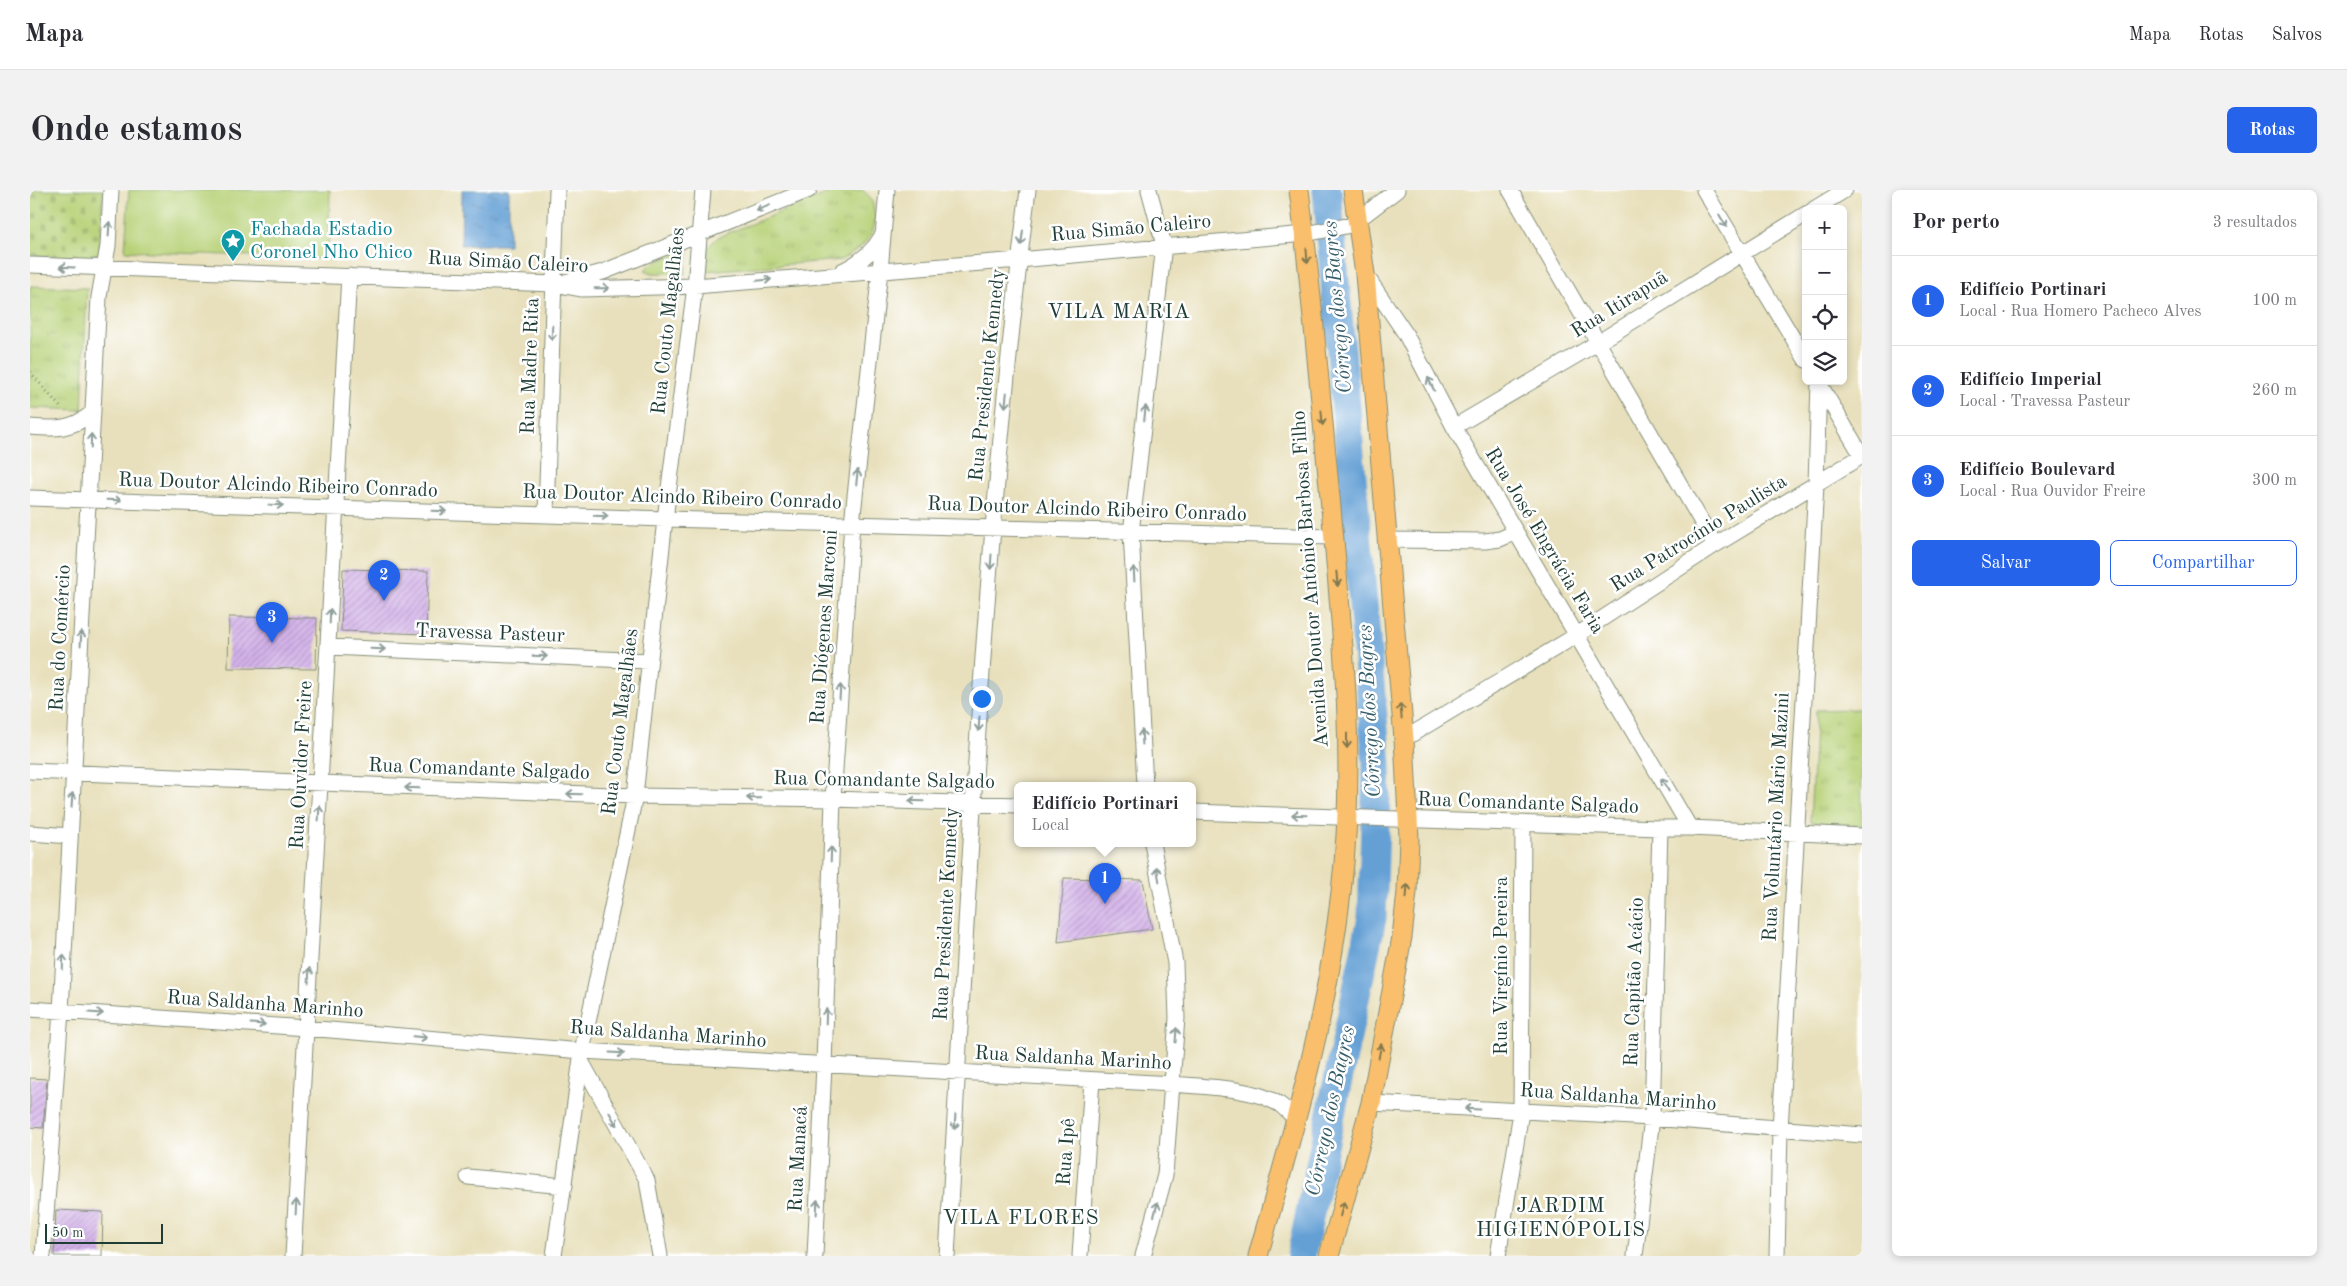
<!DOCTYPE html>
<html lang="pt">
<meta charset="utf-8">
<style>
:root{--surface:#fff;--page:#f2f2f3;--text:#2b2b33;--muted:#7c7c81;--line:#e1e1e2;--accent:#2563eb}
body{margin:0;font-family:"Old Standard TT",serif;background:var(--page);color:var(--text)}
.controls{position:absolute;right:15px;top:15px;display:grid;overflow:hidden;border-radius:8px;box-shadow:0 2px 8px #0003}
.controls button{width:45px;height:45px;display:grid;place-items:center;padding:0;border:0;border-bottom:1px solid var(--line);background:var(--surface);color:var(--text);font:25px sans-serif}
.scale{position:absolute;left:15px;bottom:12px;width:118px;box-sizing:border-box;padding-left:5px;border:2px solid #1f3d34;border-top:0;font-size:14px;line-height:18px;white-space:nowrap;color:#1f3d34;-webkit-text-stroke:4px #fff;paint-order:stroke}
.you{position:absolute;left:951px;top:508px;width:18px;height:18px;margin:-12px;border:4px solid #fff;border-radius:50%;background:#1a73e8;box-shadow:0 0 0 8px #1a73e833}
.badge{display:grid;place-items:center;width:32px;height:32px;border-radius:50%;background:var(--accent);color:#fff;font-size:16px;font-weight:700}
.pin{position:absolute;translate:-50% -41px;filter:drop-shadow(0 1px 2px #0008)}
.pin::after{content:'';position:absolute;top:26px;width:18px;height:15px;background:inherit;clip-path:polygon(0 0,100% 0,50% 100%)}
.popup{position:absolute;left:984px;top:592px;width:182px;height:65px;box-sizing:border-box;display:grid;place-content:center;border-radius:8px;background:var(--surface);filter:drop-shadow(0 1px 4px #0005);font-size:16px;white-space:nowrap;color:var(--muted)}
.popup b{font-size:19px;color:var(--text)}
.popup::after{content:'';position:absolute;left:50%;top:100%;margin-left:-10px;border:10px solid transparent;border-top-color:var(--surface)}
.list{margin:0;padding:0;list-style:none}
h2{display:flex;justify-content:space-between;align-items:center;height:65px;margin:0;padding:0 20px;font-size:21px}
h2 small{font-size:16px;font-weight:400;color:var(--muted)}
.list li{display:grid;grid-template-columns:32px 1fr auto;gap:15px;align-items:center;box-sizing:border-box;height:90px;padding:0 20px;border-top:1px solid var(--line)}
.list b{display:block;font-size:19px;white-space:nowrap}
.list p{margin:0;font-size:16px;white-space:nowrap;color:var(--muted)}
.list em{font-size:16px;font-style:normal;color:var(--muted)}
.actions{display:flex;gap:10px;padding:15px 20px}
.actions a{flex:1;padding:11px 0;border:1px solid var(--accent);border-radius:8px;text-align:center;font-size:18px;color:var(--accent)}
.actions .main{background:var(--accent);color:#fff}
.icon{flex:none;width:28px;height:28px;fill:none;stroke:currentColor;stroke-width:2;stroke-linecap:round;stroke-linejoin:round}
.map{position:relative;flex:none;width:1832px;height:1066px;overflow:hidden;border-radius:8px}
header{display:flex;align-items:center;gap:30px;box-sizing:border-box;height:70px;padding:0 25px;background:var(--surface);border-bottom:1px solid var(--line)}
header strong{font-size:24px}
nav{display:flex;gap:28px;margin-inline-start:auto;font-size:18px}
.intro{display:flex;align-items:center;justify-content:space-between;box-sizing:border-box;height:120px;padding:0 30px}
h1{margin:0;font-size:35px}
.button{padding:12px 22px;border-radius:8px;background:var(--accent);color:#fff;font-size:18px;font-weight:700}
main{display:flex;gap:30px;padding:0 30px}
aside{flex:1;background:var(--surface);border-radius:8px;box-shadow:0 2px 8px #0003}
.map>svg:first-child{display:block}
.grass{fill:#b7d177;stroke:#6b8756}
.cemetery{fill:url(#cemetery-stones);stroke:#6b8756}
.park{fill:url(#park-tufts);stroke:#6b8756}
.water{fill:url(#water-ripples);stroke:#426e84}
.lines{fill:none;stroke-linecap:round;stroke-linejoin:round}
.river{stroke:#65a0d5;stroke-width:29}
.building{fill:url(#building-hatch)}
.minor-casing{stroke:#848e78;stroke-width:17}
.major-casing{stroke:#848e78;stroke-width:21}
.path{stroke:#848e78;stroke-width:3;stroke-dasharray:1 4;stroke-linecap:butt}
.minor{stroke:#fff;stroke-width:15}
.major{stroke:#f9bf6d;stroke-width:19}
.oneway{stroke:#8f9e9a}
.oneway2{stroke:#81784e}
.labels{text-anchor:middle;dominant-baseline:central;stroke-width:5;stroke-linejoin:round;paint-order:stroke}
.street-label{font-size:20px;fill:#1f3d34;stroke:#fff}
.culture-label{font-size:20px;fill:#0d838f;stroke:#fff;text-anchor:start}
.water-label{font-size:21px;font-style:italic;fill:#38606c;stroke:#fff}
.neighbourhood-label{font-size:21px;letter-spacing:1px;fill:#1f3d34;stroke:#fff}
</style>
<header>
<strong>Mapa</strong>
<nav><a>Mapa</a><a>Rotas</a><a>Salvos</a></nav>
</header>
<div class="intro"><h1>Onde estamos</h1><a class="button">Rotas</a></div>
<main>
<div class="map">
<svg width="1832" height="1066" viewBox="0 0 1832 1066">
<defs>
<pattern id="cemetery-stones" width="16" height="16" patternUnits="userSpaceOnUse" patternTransform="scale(1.25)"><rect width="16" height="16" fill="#b7d177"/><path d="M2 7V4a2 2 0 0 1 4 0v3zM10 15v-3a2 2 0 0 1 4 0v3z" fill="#9db468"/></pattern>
<pattern id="park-tufts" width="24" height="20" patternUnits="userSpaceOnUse" patternTransform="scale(1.25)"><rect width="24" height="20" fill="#b7d177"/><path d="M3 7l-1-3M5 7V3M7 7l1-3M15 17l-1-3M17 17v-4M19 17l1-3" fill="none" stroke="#9db468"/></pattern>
<pattern id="water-ripples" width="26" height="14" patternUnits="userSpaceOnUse" patternTransform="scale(1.25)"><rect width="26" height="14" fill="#65a0d5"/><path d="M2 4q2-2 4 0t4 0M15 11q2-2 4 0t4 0" fill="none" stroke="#5384ae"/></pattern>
<pattern id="building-hatch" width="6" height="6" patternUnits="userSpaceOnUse" patternTransform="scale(1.25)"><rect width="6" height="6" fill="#d4b2ea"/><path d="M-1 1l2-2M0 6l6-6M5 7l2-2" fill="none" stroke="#ab92be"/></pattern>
</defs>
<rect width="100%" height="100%" fill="#fff"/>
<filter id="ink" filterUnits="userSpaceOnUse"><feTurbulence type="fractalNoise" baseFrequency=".02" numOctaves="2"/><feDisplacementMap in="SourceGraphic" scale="10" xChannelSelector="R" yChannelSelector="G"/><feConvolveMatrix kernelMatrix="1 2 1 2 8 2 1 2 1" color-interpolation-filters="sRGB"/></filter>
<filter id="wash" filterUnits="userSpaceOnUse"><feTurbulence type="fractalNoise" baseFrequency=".0096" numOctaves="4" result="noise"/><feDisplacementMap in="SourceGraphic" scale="20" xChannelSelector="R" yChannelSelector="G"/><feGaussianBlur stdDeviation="1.12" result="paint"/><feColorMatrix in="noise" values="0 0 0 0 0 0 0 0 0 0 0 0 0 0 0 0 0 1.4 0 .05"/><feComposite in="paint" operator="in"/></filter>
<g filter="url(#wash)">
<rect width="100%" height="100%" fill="#e8e0bc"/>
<path class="grass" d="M 99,0 L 300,0 L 298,69 L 95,61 Z"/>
<path class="cemetery" d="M 0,0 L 73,0 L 69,69 L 0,65 Z"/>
<path class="park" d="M 806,0 L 833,0 L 842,9 L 846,31 L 841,45 L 831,57 L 811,70 L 676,81 L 678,57 L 688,47 Z
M 659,58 L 655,84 L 622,83 L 615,80 L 621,74 Z
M 0,96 L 57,98 L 52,220 L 0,218 Z
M 1832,519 L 1832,636 L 1780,632 L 1786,520 Z"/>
<path class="water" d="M 432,0 L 479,0 L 479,55 L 431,55 Z"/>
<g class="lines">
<path class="river" d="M 1271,1066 L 1342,728 L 1347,574 L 1297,0"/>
</g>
<g id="blocks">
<path class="building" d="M 313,379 L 398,381 L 396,444 L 311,441 Z
M 199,427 L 287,428 L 286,479 L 198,478 Z
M 1034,688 L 1113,690 L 1122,739 L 1028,752 Z
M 0,888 L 17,889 L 13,938 L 0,937 Z
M 26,1020 L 73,1022 L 72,1066 L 24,1066 Z"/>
</g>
</g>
<g filter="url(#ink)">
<use href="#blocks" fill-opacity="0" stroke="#848e78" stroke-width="1"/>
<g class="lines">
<defs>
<path id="minor" d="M 1480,0 L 1685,355
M 1674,0 L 1776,170
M 1784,19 L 1815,0
M 0,75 L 524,94 L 551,99 L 665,96 L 989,70 L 1275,44 L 1321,35 L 1367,0
M 812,81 C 829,73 843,62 852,46
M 1335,84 L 1375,143 L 1424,237 L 1660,638
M 535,92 L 573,82 L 779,0
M 0,237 C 26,239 41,240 62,223
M 1424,237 L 1569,152 L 1776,24
M 0,308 L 635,329 L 1303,347
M 516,324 L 527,0
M 1358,350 L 1455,351 L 1470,349 L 1486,342
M 299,457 L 619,471
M 1374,549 L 1547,445 L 1685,355 L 1832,266 L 1789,193
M 0,581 L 605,606 L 803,609 L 988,615
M 1115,595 L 1101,343 L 1134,55 L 1119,0
M 1162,622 L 1630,638 L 1660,638 L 1832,646
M 0,643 L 40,646
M 0,819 L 276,838 L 552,861 L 1142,894 C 1174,897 1222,897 1249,914 C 1255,918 1261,925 1267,930
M 551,871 L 617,990 L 630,1066
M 1341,913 L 1622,928 L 1832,945
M 438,987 L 535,996
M 13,1066 L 31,821 L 69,107 L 78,56 L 81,0
M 263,1066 L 319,86
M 524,1066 L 552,861 L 605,606 L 635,329 L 665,96 L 673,0
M 785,1066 L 794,875 L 803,609 L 822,333 L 850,81 L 857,0
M 917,1066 C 938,710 953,354 998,0
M 1050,1066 L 1062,890
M 1113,1066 L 1135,985 L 1147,828 L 1145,773 L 1122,653
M 1468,1066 L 1491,922 L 1493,634
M 1605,1066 L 1622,928 L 1630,638
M 1747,1066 L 1750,940 L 1786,295 L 1789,191"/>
<path id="major" d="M 1228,1066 C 1262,945 1297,828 1311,702 C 1327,571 1312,438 1300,307 C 1290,205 1282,102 1269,0
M 1299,1066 L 1341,913 L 1372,747 L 1377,702 L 1379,648 L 1374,549 L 1335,84 L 1323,0"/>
</defs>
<use href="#minor" class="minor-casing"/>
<use href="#major" class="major-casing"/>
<path class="path" d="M 0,182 L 32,219"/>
<use href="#minor" class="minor"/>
<use href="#major" class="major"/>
</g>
<defs><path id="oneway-shaft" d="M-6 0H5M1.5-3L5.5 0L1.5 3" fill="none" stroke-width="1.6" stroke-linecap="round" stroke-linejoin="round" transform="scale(1.25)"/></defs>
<g class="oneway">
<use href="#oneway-shaft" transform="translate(733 18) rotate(158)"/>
<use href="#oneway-shaft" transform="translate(1693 31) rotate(59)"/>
<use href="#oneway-shaft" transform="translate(79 39) rotate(-87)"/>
<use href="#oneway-shaft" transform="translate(992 48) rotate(97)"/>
<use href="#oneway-shaft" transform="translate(37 77) rotate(-177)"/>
<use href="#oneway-shaft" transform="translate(734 90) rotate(-5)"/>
<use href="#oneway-shaft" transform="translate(572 98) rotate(-1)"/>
<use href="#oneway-shaft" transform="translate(522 143) rotate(92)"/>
<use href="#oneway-shaft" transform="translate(1401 194) rotate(-117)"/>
<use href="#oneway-shaft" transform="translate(976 210) rotate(96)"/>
<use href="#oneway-shaft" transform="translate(1115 223) rotate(-84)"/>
<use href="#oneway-shaft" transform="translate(61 251) rotate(-88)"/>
<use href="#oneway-shaft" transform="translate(827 287) rotate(-84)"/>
<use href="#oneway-shaft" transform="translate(84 310) rotate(2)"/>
<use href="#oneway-shaft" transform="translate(246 315) rotate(2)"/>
<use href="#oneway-shaft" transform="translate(409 321) rotate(2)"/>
<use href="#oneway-shaft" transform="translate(571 326) rotate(2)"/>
<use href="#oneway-shaft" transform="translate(961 372) rotate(94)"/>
<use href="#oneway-shaft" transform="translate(1104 384) rotate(-93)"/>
<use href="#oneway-shaft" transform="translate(300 426) rotate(-88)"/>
<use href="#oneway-shaft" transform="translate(51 448) rotate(-87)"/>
<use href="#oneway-shaft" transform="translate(348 459) rotate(2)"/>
<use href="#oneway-shaft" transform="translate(510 466) rotate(2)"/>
<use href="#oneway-shaft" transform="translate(810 502) rotate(-86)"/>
<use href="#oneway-shaft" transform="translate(949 534) rotate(94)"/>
<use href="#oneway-shaft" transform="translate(1112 547) rotate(-93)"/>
<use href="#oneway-shaft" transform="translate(1635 595) rotate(-121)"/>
<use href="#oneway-shaft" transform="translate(382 598) rotate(-178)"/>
<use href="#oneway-shaft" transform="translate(544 604) rotate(-178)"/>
<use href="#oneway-shaft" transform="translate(724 608) rotate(-179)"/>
<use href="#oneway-shaft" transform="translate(42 610) rotate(-86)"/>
<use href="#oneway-shaft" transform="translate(886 611) rotate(-178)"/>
<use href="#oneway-shaft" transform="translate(289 623) rotate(-87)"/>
<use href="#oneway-shaft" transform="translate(1269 625) rotate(-178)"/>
<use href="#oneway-shaft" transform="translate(801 664) rotate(-88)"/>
<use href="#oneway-shaft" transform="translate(1128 684) rotate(-100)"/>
<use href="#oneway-shaft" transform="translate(33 772) rotate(-88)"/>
<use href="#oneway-shaft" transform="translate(279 785) rotate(-87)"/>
<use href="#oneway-shaft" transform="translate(66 823) rotate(4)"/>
<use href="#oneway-shaft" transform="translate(796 826) rotate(-88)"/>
<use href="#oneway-shaft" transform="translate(228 834) rotate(4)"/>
<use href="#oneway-shaft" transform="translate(1146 845) rotate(-86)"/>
<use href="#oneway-shaft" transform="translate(390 847) rotate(5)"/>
<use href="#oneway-shaft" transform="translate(587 863) rotate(3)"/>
<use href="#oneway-shaft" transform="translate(1442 919) rotate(-177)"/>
<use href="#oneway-shaft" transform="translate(583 929) rotate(61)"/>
<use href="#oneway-shaft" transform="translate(925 932) rotate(93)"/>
<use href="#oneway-shaft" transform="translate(266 1017) rotate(-87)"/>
<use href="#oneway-shaft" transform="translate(787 1017) rotate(-87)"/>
<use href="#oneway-shaft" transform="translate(1126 1019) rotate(-75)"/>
</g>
<g class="oneway2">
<use href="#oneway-shaft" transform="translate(1277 66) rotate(85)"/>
<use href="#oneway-shaft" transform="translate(1292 228) rotate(85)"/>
<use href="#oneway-shaft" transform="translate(1307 389) rotate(85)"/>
<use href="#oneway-shaft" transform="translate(1371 521) rotate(-95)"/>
<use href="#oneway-shaft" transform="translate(1317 551) rotate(90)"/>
<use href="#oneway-shaft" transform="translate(1377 701) rotate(-86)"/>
<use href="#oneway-shaft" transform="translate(1350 861) rotate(-79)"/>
<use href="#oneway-shaft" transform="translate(1312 1019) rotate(-75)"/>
</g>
</g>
<defs>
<symbol id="sight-pin" viewBox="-11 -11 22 30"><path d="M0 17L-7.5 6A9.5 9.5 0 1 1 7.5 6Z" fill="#0f9aa8" stroke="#fff"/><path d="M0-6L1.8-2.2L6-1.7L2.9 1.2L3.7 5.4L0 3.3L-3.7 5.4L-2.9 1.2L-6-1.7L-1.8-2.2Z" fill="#fff"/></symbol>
</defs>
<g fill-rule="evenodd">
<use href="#sight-pin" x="189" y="37" width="28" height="38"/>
</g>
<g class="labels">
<g class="street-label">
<text transform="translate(1101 39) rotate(-5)">Rua Simão Caleiro</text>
<text transform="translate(478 73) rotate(3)">Rua Simão Caleiro</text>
<text transform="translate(1590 115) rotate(-32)">Rua Itirapuã</text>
<text transform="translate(639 131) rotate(-84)">Rua Couto Magalhães</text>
<text transform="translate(501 176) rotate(-88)">Rua Madre Rita</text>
<text transform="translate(958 185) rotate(-84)">Rua Presidente Kennedy</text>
<text transform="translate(248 296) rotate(2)">Rua Doutor Alcindo Ribeiro Conrado</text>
<text transform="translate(652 308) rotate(2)">Rua Doutor Alcindo Ribeiro Conrado</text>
<text transform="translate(1057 320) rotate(2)">Rua Doutor Alcindo Ribeiro Conrado</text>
<text transform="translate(1669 344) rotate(-32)">Rua Patrocínio Paulista</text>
<text transform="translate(1514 351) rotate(59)">Rua José Engrácia Faria</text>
<text transform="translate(1281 389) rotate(-94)">Avenida Doutor Antônio Barbosa Filho</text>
<text transform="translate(795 437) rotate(-86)">Rua Diógenes Marconi</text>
<text transform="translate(460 444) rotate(2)">Travessa Pasteur</text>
<text transform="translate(31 448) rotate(-87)">Rua do Comércio</text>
<text transform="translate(591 532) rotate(-83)">Rua Couto Magalhães</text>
<text transform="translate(272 575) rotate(-87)">Rua Ouvidor Freire</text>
<text transform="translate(449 580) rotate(2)">Rua Comandante Salgado</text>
<text transform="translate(854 591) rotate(1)">Rua Comandante Salgado</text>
<text transform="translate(1498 614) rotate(2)">Rua Comandante Salgado</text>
<text transform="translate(1747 627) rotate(-87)">Rua Voluntário Mário Mazini</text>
<text transform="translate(917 724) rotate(-87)">Rua Presidente Kennedy</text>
<text transform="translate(1472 776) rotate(-90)">Rua Virgínio Pereira</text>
<text transform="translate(1605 792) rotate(-88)">Rua Capitão Acácio</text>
<text transform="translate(235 815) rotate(4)">Rua Saldanha Marinho</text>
<text transform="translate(638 845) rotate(4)">Rua Saldanha Marinho</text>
<text transform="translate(1043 869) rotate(3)">Rua Saldanha Marinho</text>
<text transform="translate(1588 908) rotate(4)">Rua Saldanha Marinho</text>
<text transform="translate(1037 962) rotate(-86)">Rua Ipê</text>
<text transform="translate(769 969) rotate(-87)">Rua Manacá</text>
</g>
<g class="culture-label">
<text x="220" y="40">Fachada Estadio<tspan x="220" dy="23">Coronel Nho Chico</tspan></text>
</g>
<g class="water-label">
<text transform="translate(1308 117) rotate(-95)">Córrego dos Bagres</text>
<text transform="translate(1340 521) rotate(-93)">Córrego dos Bagres</text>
<text transform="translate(1301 921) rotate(-78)">Córrego dos Bagres</text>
</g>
<g class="neighbourhood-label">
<text x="1089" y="122">VILA MARIA</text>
<text x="1531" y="1016">JARDIM<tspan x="1531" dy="24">HIGIENÓPOLIS</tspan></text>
<text x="991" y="1028">VILA FLORES</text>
</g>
</g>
</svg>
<div class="controls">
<button>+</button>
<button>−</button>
<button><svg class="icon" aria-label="locate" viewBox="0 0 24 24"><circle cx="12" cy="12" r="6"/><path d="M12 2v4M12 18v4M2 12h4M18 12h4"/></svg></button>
<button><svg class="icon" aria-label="layers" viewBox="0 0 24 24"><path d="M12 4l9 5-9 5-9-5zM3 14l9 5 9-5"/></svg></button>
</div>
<div class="scale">50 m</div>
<div class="you"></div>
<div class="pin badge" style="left:1075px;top:714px">1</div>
<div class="popup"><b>Edifício Portinari</b>Local</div>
<div class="pin badge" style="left:354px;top:411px">2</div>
<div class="pin badge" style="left:242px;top:453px">3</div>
</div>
<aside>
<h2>Por perto<small>3 resultados</small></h2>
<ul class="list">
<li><span class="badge">1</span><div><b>Edifício Portinari</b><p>Local · Rua Homero Pacheco Alves</p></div><em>100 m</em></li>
<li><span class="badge">2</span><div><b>Edifício Imperial</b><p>Local · Travessa Pasteur</p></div><em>260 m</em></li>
<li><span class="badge">3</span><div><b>Edifício Boulevard</b><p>Local · Rua Ouvidor Freire</p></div><em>300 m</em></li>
</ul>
<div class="actions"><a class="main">Salvar</a><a>Compartilhar</a></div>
</aside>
</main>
